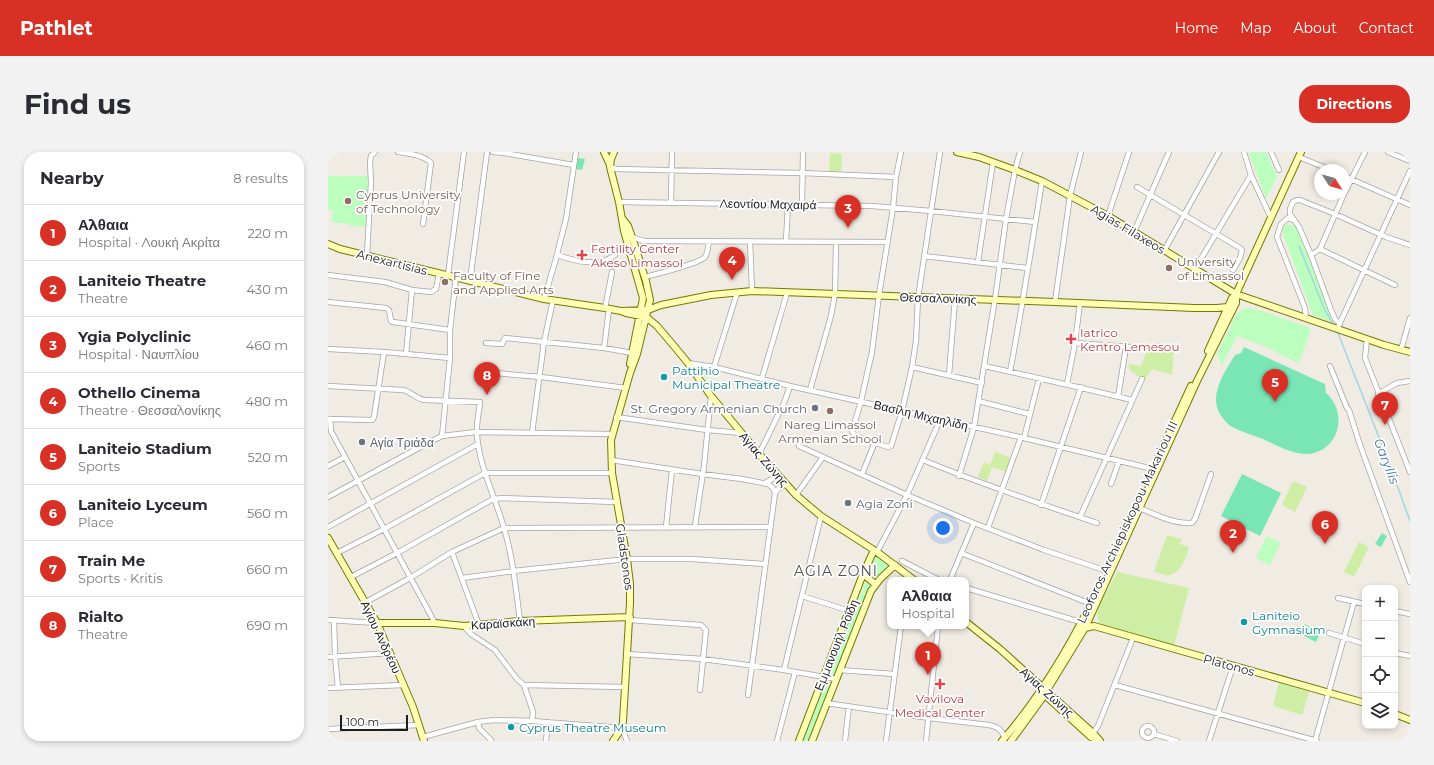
<!DOCTYPE html>
<meta charset="utf-8">
<style>
:root{--surface:#fff;--page:#f2f2f3;--text:#2b2b33;--muted:#7c7c81;--line:#e1e1e2;--accent:#d93025}
body{margin:0;font-family:Montserrat,sans-serif;background:var(--page);color:var(--text)}
.controls{position:absolute;right:12px;bottom:12px;display:grid;overflow:hidden;border-radius:8px;box-shadow:0 2px 6px #0003}
.controls button{width:36px;height:36px;display:grid;place-items:center;padding:0;border:0;border-bottom:1px solid var(--line);background:var(--surface);color:var(--text);font:20px sans-serif}
.compass{position:absolute;left:986px;top:12px;width:36px;height:36px;border-radius:50%;background:var(--surface);box-shadow:0 2px 6px #0003;rotate:126deg}
.scale{position:absolute;left:12px;bottom:10px;width:68px;box-sizing:border-box;padding-left:4px;border:2px solid #1e1e1e;border-top:0;font-size:11px;line-height:14px;white-space:nowrap;color:#1e1e1e;-webkit-text-stroke:3px #fff;paint-order:stroke}
.you{position:absolute;left:615px;top:376px;width:14px;height:14px;margin:-10px;border:3px solid #fff;border-radius:50%;background:#1a73e8;box-shadow:0 0 0 6px #1a73e833}
.badge{display:grid;place-items:center;width:26px;height:26px;border-radius:50%;background:var(--accent);color:#fff;font-size:13px;font-weight:700}
.pin{position:absolute;translate:-50% -33px;filter:drop-shadow(0 1px 2px #0008)}
.pin::after{content:'';position:absolute;top:21px;width:14px;height:12px;background:inherit;clip-path:polygon(0 0,100% 0,50% 100%)}
.popup{position:absolute;left:559px;top:425px;width:82px;height:52px;box-sizing:border-box;display:grid;place-content:center;border-radius:8px;background:var(--surface);filter:drop-shadow(0 1px 3px #0005);font-size:13px;white-space:nowrap;color:var(--muted)}
.popup b{font-size:15px;color:var(--text)}
.popup::after{content:'';position:absolute;left:50%;top:100%;margin-left:-8px;border:8px solid transparent;border-top-color:var(--surface)}
.list{margin:0;padding:0;list-style:none}
h2{display:flex;justify-content:space-between;align-items:center;height:52px;margin:0;padding:0 16px;font-size:17px}
h2 small{font-size:13px;font-weight:400;color:var(--muted)}
.list li{display:grid;grid-template-columns:26px 1fr auto;gap:12px;align-items:center;box-sizing:border-box;height:56px;padding:0 16px;border-top:1px solid var(--line)}
.list b{display:block;font-size:15px;white-space:nowrap}
.list p{margin:0;font-size:13px;white-space:nowrap;color:var(--muted)}
.list em{font-size:13px;font-style:normal;color:var(--muted)}
.icon{flex:none;width:22px;height:22px;fill:none;stroke:currentColor;stroke-width:2;stroke-linecap:round;stroke-linejoin:round}
.map{position:relative;flex:none;width:1082px;height:589px;overflow:hidden;border-radius:16px}
header{display:flex;align-items:center;gap:24px;box-sizing:border-box;height:56px;padding:0 20px;background:var(--accent);color:#fff}
header strong{font-size:19px}
nav{display:flex;gap:22px;margin-inline-start:auto;font-size:14px}
.intro{display:flex;align-items:center;justify-content:space-between;box-sizing:border-box;height:96px;padding:0 24px}
h1{margin:0;font-size:28px}
.button{padding:10px 18px;border-radius:16px;background:var(--accent);color:#fff;font-size:14px;font-weight:700}
main{display:flex;gap:24px;padding:0 24px}
aside{flex:1;background:var(--surface);border-radius:16px;box-shadow:0 2px 6px #0003}
.map>svg:first-child{display:block}
.grass{fill:#cdeea4}
.park{fill:#bcfebe}
.pitch{fill:#7ae6b6}
.lines{fill:none;stroke-linecap:round;stroke-linejoin:round}
.stream{stroke:#9fd6e1;stroke-width:1.5}
.street-casing{stroke:#a5a5a5;stroke-width:6}
.secondary-casing{stroke:#737a00;stroke-width:8}
.street{stroke:#fff;stroke-width:4.5}
.secondary{stroke:#fffeb2;stroke-width:6}
.education-dot{fill:#8d6e63;stroke:#fff;stroke-width:1.5}
.health-dot{fill:#e0444e;stroke:#fff;stroke-width:1.5}
.culture-dot{fill:#0f9aa8;stroke:#fff;stroke-width:1.5}
.worship-dot{fill:#6b7280;stroke:#fff;stroke-width:1.5}
.labels{text-anchor:middle;dominant-baseline:central;stroke-width:3.5;stroke-linejoin:round;paint-order:stroke}
.education-label{font-size:12px;fill:#785e54;stroke:#fff;text-anchor:start}
.street-label{font-size:12px;fill:#1e1e1e;stroke:#fff}
.health-label{font-size:12px;fill:#be3a42;stroke:#fff;text-anchor:start}
.culture-label{font-size:12px;fill:#0d838f;stroke:#fff;text-anchor:start}
.worship-label{font-size:12px;fill:#5b616d;stroke:#fff;text-anchor:start}
.water-label{font-size:13px;font-style:italic;fill:#3d77a6;stroke:#fff}
.quarter-label{font-size:14px;letter-spacing:1px;fill:#515151;stroke:#fff}
</style>
<header>
<strong>Pathlet</strong>
<nav><a>Home</a><a>Map</a><a>About</a><a>Contact</a></nav>
</header>
<div class="intro"><h1>Find us</h1><a class="button">Directions</a></div>
<main>
<aside>
<h2>Nearby<small>8 results</small></h2>
<ul class="list">
<li><span class="badge">1</span><div><b>Αλθαια</b><p>Hospital · Λουκή Ακρίτα</p></div><em>220 m</em></li>
<li><span class="badge">2</span><div><b>Laniteio Theatre</b><p>Theatre</p></div><em>430 m</em></li>
<li><span class="badge">3</span><div><b>Ygia Polyclinic</b><p>Hospital · Ναυπλίου</p></div><em>460 m</em></li>
<li><span class="badge">4</span><div><b>Othello Cinema</b><p>Theatre · Θεσσαλονίκης</p></div><em>480 m</em></li>
<li><span class="badge">5</span><div><b>Laniteio Stadium</b><p>Sports</p></div><em>520 m</em></li>
<li><span class="badge">6</span><div><b>Laniteio Lyceum</b><p>Place</p></div><em>560 m</em></li>
<li><span class="badge">7</span><div><b>Train Me</b><p>Sports · Kritis</p></div><em>660 m</em></li>
<li><span class="badge">8</span><div><b>Rialto</b><p>Theatre</p></div><em>690 m</em></li>
</ul>
</aside>
<div class="map">
<svg width="1082" height="589" viewBox="0 0 1082 589">
<rect width="100%" height="100%" fill="#f0ebe3"/>
<path class="grass" d="M 502,1 L 514,2 L 513,21 L 501,20 Z
M 831,190 L 846,195 L 844,223 L 824,217 L 816,229 L 802,218 L 800,212 L 813,214 L 819,199 Z
M 667,300 L 683,306 L 678,320 L 664,315 L 659,329 L 650,325 L 656,310 L 662,313 Z
M 965,329 L 979,335 L 967,360 L 954,353 Z
M 839,383 L 854,387 L 852,392 L 861,395 C 859,404 853,421 842,423 C 837,424 831,421 826,420 Z
M 1031,390 L 1041,395 L 1026,425 L 1016,420 Z
M 789,420 L 861,436 L 846,494 L 777,475 C 772,472 769,468 769,462 C 770,454 785,429 789,420 Z
M 951,531 L 981,540 L 974,563 L 945,554 Z"/>
<path class="park" d="M 924,0 L 938,0 L 949,25 L 938,47 L 921,1 Z
M 0,24 L 40,24 L 38,75 L 22,74 L 22,72 L 3,70 L 5,58 L 0,57 Z
M 959,72 L 968,74 L 1007,171 L 985,163 L 955,82 L 954,78 Z
M 918,156 L 931,158 L 980,175 L 983,177 L 971,211 L 952,203 L 946,198 L 909,184 L 893,215 L 892,208 L 889,202 L 909,161 Z
M 373,216 L 384,218 L 378,227 L 371,219 L 371,216 Z
M 939,384 L 953,391 L 942,413 L 928,406 Z
M 549,403 L 563,413 L 550,425 L 541,418 L 547,404 Z
M 538,430 L 543,432 L 542,436 L 507,522 L 502,522 L 502,516 L 527,452 L 529,452 Z
M 498,531 L 502,531 L 503,533 L 481,589 L 474,589 L 495,535 Z"/>
<path class="pitch" d="M 250,6 L 257,7 L 254,18 L 248,17 Z
M 916,195 L 997,232 L 998,241 C 1020,260 1012,298 981,302 C 965,303 950,294 935,287 C 924,283 911,279 901,273 C 899,271 897,269 895,266 C 878,246 896,221 907,203 L 913,201 Z
M 914,322 L 953,341 L 932,384 L 893,364 Z
M 1054,381 L 1059,384 L 1053,395 L 1047,392 Z
M 976,472 L 993,480 L 988,490 L 972,482 Z"/>
<g class="lines">
<path class="stream" d="M 971,94 L 996,156 L 1004,171
M 1010,181 L 1063,316 L 1082,369"/>
<defs>
<path id="street" d="M 70,0 C 79,1 97,4 103,11 L 95,72
M 165,0 L 176,1 L 246,13
M 573,0 L 568,25 L 565,56 L 551,143 L 544,200 L 533,249 L 524,280 L 529,285 L 560,295 L 563,294 L 564,291 L 574,259 L 584,215 L 588,189 L 590,146 L 612,0
M 916,0 L 923,23 L 943,66
M 943,0 L 951,18
M 1060,0 L 1082,9
M 971,5 L 1003,18
M 282,15 L 288,17 L 474,21 L 568,25
M 1016,24 L 1082,53
M 809,35 L 912,96 L 914,98 L 912,106 L 905,118
M 1016,42 L 1037,0
M 291,50 L 544,54 L 603,59 L 707,70
M 343,50 L 344,0
M 474,53 L 475,0
M 780,64 L 801,0
M 965,68 L 960,66 L 953,72 L 949,85 L 977,156 L 978,166
M 806,80 L 841,0
M 304,85 L 316,89 L 559,90
M 422,89 L 424,139
M 458,89 L 460,53
M 992,97 L 1067,133
M 836,99 L 891,0
M 39,103 L 43,30 L 42,10 L 43,4 L 47,0
M 229,103 C 247,109 271,116 287,103
M 983,103 L 992,97 L 1016,42
M 596,104 L 699,116
M 650,110 L 665,10
M 867,117 L 923,23
M 0,123 L 57,130 L 84,138 L 103,140 L 108,137 L 111,122
M 120,123 L 136,0
M 317,125 C 328,122 371,112 377,105 C 380,101 380,94 381,89
M 142,129 L 159,0
M 216,147 L 227,110 L 238,67 L 248,0
M 0,150 L 58,156 L 61,158 L 63,169 L 65,170 L 122,178
M 727,150 L 742,44 L 753,0
M 277,156 L 284,120
M 1012,172 L 1007,167 L 1003,158 L 983,103 L 971,75 L 962,62 L 962,57 L 965,50 L 969,48 L 972,48 L 1007,62 L 1058,85 L 1082,93
M 1011,173 L 1082,19
M 1039,187 L 1037,206 L 1082,320
M 158,191 L 174,192 L 177,186 L 276,196 L 304,201
M 747,191 L 816,196
M 276,196 L 281,157
M 0,197 L 56,200 L 122,206
M 1073,198 L 1082,166
M 78,202 L 84,138
M 360,211 L 386,215 L 462,234 L 696,286 L 825,317
M 656,214 C 706,225 755,236 804,248
M 1002,214 L 1019,256 L 1021,258 L 1031,290 L 1082,430
M 386,215 L 409,141
M 584,215 L 654,231
M 155,220 L 213,225 L 298,236
M 682,220 C 694,156 704,93 714,29
M 621,223 L 627,147
M 434,226 L 459,141
M 739,232 L 747,191 L 752,151
M 0,234 L 75,238 C 84,240 88,247 97,248 L 152,250 C 151,261 148,272 149,283 C 151,314 168,347 176,376 C 185,406 188,438 192,469
M 482,238 L 503,164 L 507,142 L 508,90
M 1050,242 L 1069,231 L 1082,229
M 790,245 L 798,195
M 650,249 L 701,262
M 288,265 L 379,278 L 414,281
M 0,267 L 44,268 L 46,265 L 56,200
M 2,267 L 3,279 L 107,471
M 204,281 L 216,190 L 225,148
M 114,284 L 122,206 L 122,178 L 128,125
M 696,286 L 711,227
M 471,294 L 579,343 L 646,371 L 716,398 L 779,419
M 431,302 L 456,251 L 462,234
M 283,308 L 374,322 L 414,327 L 440,332 L 445,336 L 447,341
M 595,308 C 652,332 711,351 769,371
M 0,314 L 17,305
M 534,322 L 547,290
M 631,324 L 646,275 L 667,147 L 678,67 L 687,18 L 692,0
M 437,331 L 450,324
M 783,332 L 791,309
M 468,343 L 495,305
M 0,345 L 96,293 L 114,284 L 148,280 L 283,282
M 713,353 L 753,235
M 812,356 C 828,363 846,372 864,371 L 867,367 L 883,322
M 752,365 L 814,227
M 367,374 L 376,314 L 383,244
M 0,375 L 150,292
M 338,375 L 344,318
M 660,376 L 693,285
M 124,400 L 151,473
M 549,400 L 579,343 L 612,268
M 9,401 L 56,377 L 157,321 L 284,321
M 633,401 L 763,452
M 574,409 L 611,428
M 23,425 L 69,401 L 165,347 L 176,346 L 288,350
M 134,426 L 185,419 L 299,407 L 364,407 L 437,412
M 622,428 L 646,371
M 638,436 L 749,469 L 753,469
M 474,444 L 522,459
M 1010,446 L 1037,452
M 38,450 L 82,426 L 124,400 L 176,376 L 442,375
M 1067,459 L 1082,462
M 0,468 L 49,471
M 6,468 L 7,504 L 10,536
M 301,468 L 373,473 L 378,478 L 372,538
M 136,474 L 143,482 L 167,498 L 189,527 L 196,533 L 205,560 L 204,569
M 1001,481 L 1037,492
M 1067,501 L 1082,504
M 299,502 L 375,507 L 456,518 L 508,527
M 0,505 L 63,501
M 456,518 L 493,364
M 512,518 L 566,522
M 196,533 L 297,535
M 787,533 L 989,589
M 0,536 L 76,533
M 420,543 L 447,341 L 451,336 L 458,332
M 498,551 L 601,566 L 661,573 C 670,575 673,577 677,586
M 150,570 L 151,576 L 163,588
M814 580a6 6 0 1 1 12 0a6 6 0 1 1-12 0Z
M 0,577 L 91,573
M 765,581 L 770,574 L 805,486
M 826,582 L 849,589
M 95,585 L 150,570 L 166,568 L 204,569 L 294,576 L 299,589
M 218,589 L 220,570
M 449,589 L 467,520
M 517,589 L 521,554
M 558,589 L 573,474
M 598,589 L 610,474
M 881,589 L 905,514
M 987,589 L 1026,450"/>
<path id="secondary" d="M 276,0 L 282,13
M 286,0 L 283,7 L 282,15 L 291,50 L 296,79 L 315,146 L 302,212
M 629,0 L 651,5 L 687,18 L 714,29 L 780,64 L 908,142 L 1056,193 L 1082,200
M 0,92 L 12,97 L 216,147 L 277,156 L 293,159 L 298,161 L 318,165
M 293,159 L 320,158 L 333,153 L 383,143 L 424,139 L 727,150 L 866,156 L 889,156 L 900,155
M 316,163 L 329,174 L 346,194 L 360,211 L 383,244 L 431,302 L 468,343 L 493,364 L 549,400 L 586,428
M 880,199 L 904,146 L 908,142
M 829,308 L 863,234
M 0,386 L 49,471 L 85,555 L 96,589
M 535,422 L 547,432
M 638,470 L 672,497 L 765,581 L 772,589
M 49,471 L 107,471 L 136,474 L 192,469 L 302,465
M 757,476 L 766,474 L 1037,551
M 719,545 L 763,585 L 769,588
M 1067,562 L 1082,568
M 285,589 L 294,576 L 295,569 L 302,451 L 302,432 L 299,407 L 284,321 L 283,288 L 302,221 L 309,202 L 322,148 L 318,129 L 304,85 L 300,74 L 294,66
M 471,589 L 535,422 L 546,398
M 484,589 L 543,439 L 552,427 L 567,413
M 674,589 C 715,542 747,486 774,429
M 683,589 L 713,548 L 757,476 L 869,229 L 908,151 L 908,142 L 973,0"/>
</defs>
<use href="#street" class="street-casing"/>
<use href="#secondary" class="secondary-casing"/>
<use href="#street" class="street"/>
<use href="#secondary" class="secondary"/>
</g>
<g class="education-dot">
<circle cx="20" cy="49" r="4"/>
<circle cx="841" cy="116" r="4"/>
<circle cx="117" cy="130" r="4"/>
<circle cx="502" cy="259" r="4"/>
</g>
<g class="health-dot">
<path d="M252 97h4v4h4v4h-4v4h-4v-4h-4v-4h4z"/>
<path d="M741 181h4v4h4v4h-4v4h-4v-4h-4v-4h4z"/>
<path d="M610 526h4v4h4v4h-4v4h-4v-4h-4v-4h4z"/>
</g>
<g class="culture-dot">
<circle cx="336" cy="225" r="4"/>
<circle cx="916" cy="470" r="4"/>
<circle cx="183" cy="575" r="4"/>
</g>
<g class="worship-dot">
<circle cx="487" cy="256" r="4"/>
<circle cx="34" cy="290" r="4"/>
<circle cx="520" cy="351" r="4"/>
</g>
<g class="labels">
<g class="education-label">
<text x="28" y="42">Cyprus University<tspan x="28" dy="14">of Technology</tspan></text>
<text x="849" y="109">University<tspan x="849" dy="14">of Limassol</tspan></text>
<text x="125" y="123">Faculty of Fine<tspan x="125" dy="14">and Applied Arts</tspan></text>
<text x="502" y="272" text-anchor="middle">Nareg Limassol<tspan x="502" dy="14">Armenian School</tspan></text>
</g>
<g class="street-label">
<text transform="translate(440 52) rotate(1)">Λεοντίου Μαχαιρά</text>
<text transform="translate(800 77) rotate(31)">Agias Filaxeos</text>
<text transform="translate(64 110) rotate(14)">Anexartisias</text>
<text transform="translate(610 146) rotate(2)">Θεσσαλονίκης</text>
<text transform="translate(593 263) rotate(13)">Βασίλη Μιχαηλίδη</text>
<text transform="translate(436 307) rotate(49)">Αγίας Ζώνης</text>
<text transform="translate(799 370) rotate(-65)">Leoforos Archiepiskopou Makariou III</text>
<text transform="translate(297 405) rotate(82)">Gladstonos</text>
<text transform="translate(175 471) rotate(-4)">Καραϊσκάκη</text>
<text transform="translate(53 485) rotate(65)">Αγίου Ανδρέου</text>
<text transform="translate(508 493) rotate(-68)">Εμμανουήλ Ροΐδη</text>
<text transform="translate(901 513) rotate(15)">Platonos</text>
<text transform="translate(719 540) rotate(42)">Αγίας Ζώνης</text>
</g>
<g class="health-label">
<text x="263" y="96">Fertility Center<tspan x="263" dy="14">Akeso Limassol</tspan></text>
<text x="752" y="180">Iatrico<tspan x="752" dy="14">Kentro Lemesou</tspan></text>
<text x="612" y="546" text-anchor="middle">Vavilova<tspan x="612" dy="14">Medical Center</tspan></text>
</g>
<g class="culture-label">
<text x="344" y="218">Pattihio<tspan x="344" dy="14">Municipal Theatre</tspan></text>
<text x="924" y="463">Laniteio<tspan x="924" dy="14">Gymnasium</tspan></text>
<text x="191" y="575">Cyprus Theatre Museum</text>
</g>
<g class="worship-label">
<text x="479" y="256" text-anchor="end">St. Gregory Armenian Church</text>
<text x="42" y="290">Αγία Τριάδα</text>
<text x="528" y="351">Agia Zoni</text>
</g>
<g class="water-label">
<text transform="translate(1059 309) rotate(69)">Garyllis</text>
</g>
<g class="quarter-label">
<text x="508" y="419">AGIA ZONI</text>
</g>
</g>
</svg>
<div class="controls">
<button>+</button>
<button>−</button>
<button><svg class="icon" aria-label="locate" viewBox="0 0 24 24"><circle cx="12" cy="12" r="6"/><path d="M12 2v4M12 18v4M2 12h4M18 12h4"/></svg></button>
<button><svg class="icon" aria-label="layers" viewBox="0 0 24 24"><path d="M12 4l9 5-9 5-9-5zM3 14l9 5 9-5"/></svg></button>
</div>
<svg class="compass" viewBox="-18 -18 36 36"><path d="M0-13l5 13h-10z" fill="#e53935"/><path d="M0 13l5-13h-10z" fill="#7c7c81"/></svg>
<div class="scale">100 m</div>
<div class="you"></div>
<div class="pin badge" style="left:600px;top:523px">1</div>
<div class="popup"><b>Αλθαια</b>Hospital</div>
<div class="pin badge" style="left:905px;top:401px">2</div>
<div class="pin badge" style="left:520px;top:76px">3</div>
<div class="pin badge" style="left:404px;top:128px">4</div>
<div class="pin badge" style="left:947px;top:250px">5</div>
<div class="pin badge" style="left:997px;top:392px">6</div>
<div class="pin badge" style="left:1057px;top:273px">7</div>
<div class="pin badge" style="left:159px;top:243px">8</div>
</div>
</main>
